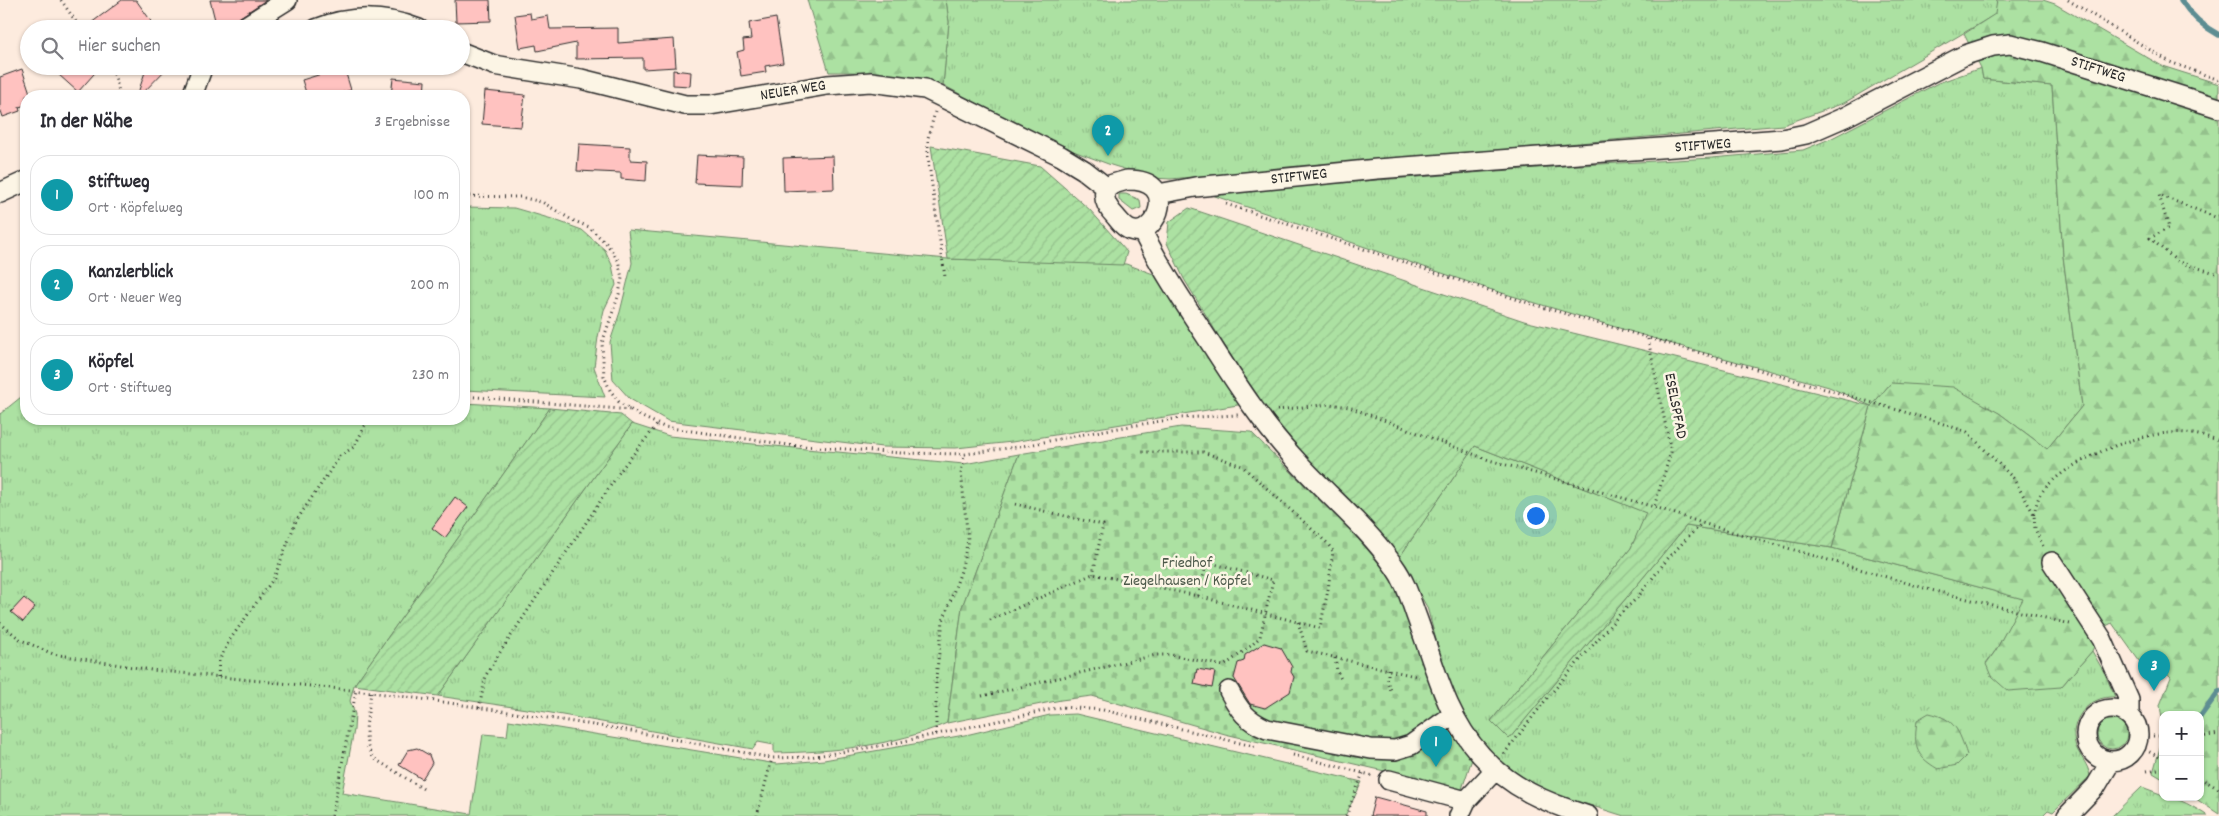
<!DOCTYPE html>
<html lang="de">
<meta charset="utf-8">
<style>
:root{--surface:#fff;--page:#f2f2f3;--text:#2b2b33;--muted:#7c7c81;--line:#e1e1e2;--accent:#db2777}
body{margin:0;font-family:Dekko,sans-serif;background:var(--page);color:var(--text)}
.controls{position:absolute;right:15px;bottom:15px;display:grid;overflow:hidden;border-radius:10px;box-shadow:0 1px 4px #0004}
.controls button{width:45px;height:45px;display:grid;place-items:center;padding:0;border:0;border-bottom:1px solid var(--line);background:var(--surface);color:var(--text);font:25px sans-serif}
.you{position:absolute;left:1535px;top:515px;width:18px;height:18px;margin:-12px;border:4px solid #fff;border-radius:50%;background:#1a73e8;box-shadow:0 0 0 8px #1a73e833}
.badge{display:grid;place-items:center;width:32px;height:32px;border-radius:50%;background:var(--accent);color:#fff;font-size:16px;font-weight:700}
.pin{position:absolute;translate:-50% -41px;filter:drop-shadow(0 1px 2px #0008)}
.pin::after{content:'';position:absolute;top:26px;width:18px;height:15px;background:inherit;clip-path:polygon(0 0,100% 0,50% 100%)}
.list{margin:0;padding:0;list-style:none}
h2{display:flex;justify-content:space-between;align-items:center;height:65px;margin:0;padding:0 20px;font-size:21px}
h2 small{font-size:16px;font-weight:400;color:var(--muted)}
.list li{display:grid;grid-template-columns:32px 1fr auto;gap:15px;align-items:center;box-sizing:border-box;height:80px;margin:0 10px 10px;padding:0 10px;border:1px solid var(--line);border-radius:20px}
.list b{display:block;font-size:19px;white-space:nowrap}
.list p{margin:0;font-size:16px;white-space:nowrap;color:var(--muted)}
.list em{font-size:16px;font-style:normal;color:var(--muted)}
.icon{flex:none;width:28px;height:28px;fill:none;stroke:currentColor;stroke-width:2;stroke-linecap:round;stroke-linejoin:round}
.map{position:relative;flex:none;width:2219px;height:816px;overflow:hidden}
.search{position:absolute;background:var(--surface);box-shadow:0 1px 4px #0004;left:20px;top:20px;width:450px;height:55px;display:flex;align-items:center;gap:12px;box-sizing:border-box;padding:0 18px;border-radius:28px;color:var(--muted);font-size:19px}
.panel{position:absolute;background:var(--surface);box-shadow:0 1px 4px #0004;left:20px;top:90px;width:450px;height:335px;border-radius:20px}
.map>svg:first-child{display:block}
.grass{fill:url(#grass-tufts);stroke:#6c8666}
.forest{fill:url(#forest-firs);stroke:#6c8666}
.cemetery{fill:url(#cemetery-stones);stroke:#6c8666}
.garden{fill:url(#garden-furrows);stroke:#6c8666}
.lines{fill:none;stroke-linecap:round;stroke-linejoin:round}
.stream{stroke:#5d8d92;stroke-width:5.5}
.building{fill:#ffc2c0;stroke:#2b2b2b}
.minor-casing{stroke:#2b2b2b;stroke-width:22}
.path{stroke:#2b2b2b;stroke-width:3;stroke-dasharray:1 4;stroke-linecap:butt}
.minor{stroke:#fcf5e5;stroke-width:19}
.labels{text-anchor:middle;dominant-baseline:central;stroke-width:5;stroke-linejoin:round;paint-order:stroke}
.street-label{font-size:16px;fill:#2b2b2b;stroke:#fcf5e5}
.park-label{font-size:16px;fill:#4b5849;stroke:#fcf5e5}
</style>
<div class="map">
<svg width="2219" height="816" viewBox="0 0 2219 816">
<defs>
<pattern id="grass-tufts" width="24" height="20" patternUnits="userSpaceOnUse" patternTransform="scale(1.25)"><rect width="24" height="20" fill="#ace1a2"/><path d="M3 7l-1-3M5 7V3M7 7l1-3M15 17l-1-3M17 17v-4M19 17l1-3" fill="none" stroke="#94c18c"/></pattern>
<pattern id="forest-firs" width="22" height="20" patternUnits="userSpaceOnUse" patternTransform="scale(1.25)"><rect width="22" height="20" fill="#ace1a2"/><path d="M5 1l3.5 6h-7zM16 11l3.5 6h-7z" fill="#94c18c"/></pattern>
<pattern id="cemetery-stones" width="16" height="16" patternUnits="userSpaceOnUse" patternTransform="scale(1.25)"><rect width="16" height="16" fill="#ace1a2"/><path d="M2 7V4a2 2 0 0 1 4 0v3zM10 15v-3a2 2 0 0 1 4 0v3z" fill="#94c18c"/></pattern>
<pattern id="garden-furrows" width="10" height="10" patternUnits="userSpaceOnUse" patternTransform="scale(1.25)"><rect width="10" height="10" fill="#ace1a2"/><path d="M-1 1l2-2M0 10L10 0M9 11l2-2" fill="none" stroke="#94c18c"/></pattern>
</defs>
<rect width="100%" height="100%" fill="#fdebde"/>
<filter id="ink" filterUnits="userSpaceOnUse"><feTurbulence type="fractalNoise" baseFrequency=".02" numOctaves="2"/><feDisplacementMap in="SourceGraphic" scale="10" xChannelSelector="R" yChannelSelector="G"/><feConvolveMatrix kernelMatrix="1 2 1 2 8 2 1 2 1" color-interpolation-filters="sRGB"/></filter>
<g filter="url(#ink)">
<path class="grass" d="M 946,0 L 1997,0 L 1996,14 L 1844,103 L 1783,125 L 1170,179 L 1153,178 L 1111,165 L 1049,142 L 943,85 L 949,22 Z
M 1981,68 L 1983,79 L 2052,86 L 2063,256 L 2082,406 L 2047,449 L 1999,413 L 1891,383 L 1871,406 L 1829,387 L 1669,343 L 1489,289 L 1206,193 L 1564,166 L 1712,158 L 1803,150 L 1832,138 L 1938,83 Z
M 1119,194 L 1126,194 L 1140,200 L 1141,208 L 1133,211 L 1119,200 Z
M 464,207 L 514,208 L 552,219 L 582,230 L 605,250 L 612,265 L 616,285 L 604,310 L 598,337 L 594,367 L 605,397 L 464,390 Z
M 628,230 L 948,259 L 1126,264 L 1167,279 L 1244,404 L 1012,442 L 956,448 L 882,447 L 668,421 L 630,399 L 613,380 L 610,342 L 620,312 L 632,263 Z
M 26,393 L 26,419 L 464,419 L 464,403 L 550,408 L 354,685 L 350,701 L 355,714 L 354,730 L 342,793 L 471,814 L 483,734 L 507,736 L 509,720 L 777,764 L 824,760 L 970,734 L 1050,715 L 1076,714 L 1362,782 L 1345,816 L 0,816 L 0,414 Z
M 632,424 L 669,436 L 964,464 L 1019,454 L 962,607 L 947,723 C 894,746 831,752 774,753 L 774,745 L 758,742 L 753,749 L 540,711 L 438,696 Z
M 1475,446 L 1647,513 L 1631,548 L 1491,721 L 1509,739 L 1686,526 L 1832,548 L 2024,599 L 1996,650 L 1986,663 L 2061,687 L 2092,651 L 2105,674 L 2115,697 C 2089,695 2067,721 2076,747 C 2081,758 2088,764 2090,776 L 2053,812 L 2048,810 L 2042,816 L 1624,816 L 1542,790 L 1505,767 L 1476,735 L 1456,698 L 1441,658 L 1427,607 L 1399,558 Z
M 2142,787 L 2163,795 L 2163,797 C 2179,797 2195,808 2208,816 L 2112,816 Z"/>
<path class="forest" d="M 807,0 L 946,0 L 949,22 L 943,85 C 904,76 869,71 829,72 Z
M 1997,0 L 2043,0 L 2055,4 L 2162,66 L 2219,84 L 2219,814 L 2193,797 L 2200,797 L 2200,715 L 2163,715 L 2163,727 L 2160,705 L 2171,677 L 2156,662 L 2142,665 L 2112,623 L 2102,628 L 2092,651 L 2061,687 L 2008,691 L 1991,676 L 1986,664 L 1996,650 L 2023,599 L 1832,548 L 1871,406 L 1891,383 L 1953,387 L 1999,413 L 2047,449 L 2082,406 L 2063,256 L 2052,86 L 1983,79 L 1981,68 L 1964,34 L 1995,14 Z
M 1929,713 C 1956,719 1959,731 1967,755 L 1957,765 L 1938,769 C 1914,755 1914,746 1917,720 Z
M2097 734a15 15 0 1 1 30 0a15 15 0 1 1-30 0Z
M 2163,737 L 2163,779 L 2153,773 Z"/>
<path class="cemetery" d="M 1181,427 L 1251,432 L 1376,556 L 1399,591 L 1446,727 L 1472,759 L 1462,789 L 1225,734 L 1092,696 L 1061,700 L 947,723 L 962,607 L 1019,454 Z"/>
<path class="garden" d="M 931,146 L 1040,166 L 1090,210 L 1127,252 L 1123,265 L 948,259 Z
M 1189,208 L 1524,321 L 1871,406 L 1832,548 L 1686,526 L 1509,739 L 1491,721 L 1631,548 L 1646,513 L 1475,446 L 1399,558 L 1268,417 L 1184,279 L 1167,243 L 1169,222 Z
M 550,408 L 621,415 L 632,424 L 438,696 L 354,685 Z"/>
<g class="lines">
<path class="stream" d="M 2181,0 C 2191,16 2202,26 2219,35
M 2200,717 L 2219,691"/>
</g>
<path class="building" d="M 122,0 L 136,0 L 151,21 L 141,29 L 83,29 Z
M 210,0 L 266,0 L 231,23 L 231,20 L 216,24 Z
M 455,0 L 490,0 L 491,21 L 456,22 Z
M 530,13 L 531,19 L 548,16 L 550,29 L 618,28 L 618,43 L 674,39 L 676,67 L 643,69 L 643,58 L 576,59 L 576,43 L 537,51 L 536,45 L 520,48 L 515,15 Z
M 776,18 L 783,63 L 765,66 L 766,72 L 741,76 L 737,52 L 744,50 L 743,40 L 751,39 L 749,23 Z
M 49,66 L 101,66 L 78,92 Z
M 147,66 L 169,66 L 140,96 L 137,96 Z
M 344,67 L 351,90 L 331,96 L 307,96 L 302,80 Z
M 22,69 L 31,96 L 26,96 L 26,105 L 19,107 L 20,111 L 3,117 L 0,108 L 0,77 Z
M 673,70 L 691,72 L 690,86 L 673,85 Z
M 393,78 L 425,81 L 424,96 L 391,96 Z
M 485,91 L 525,95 L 521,127 L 482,124 Z
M 579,144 L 630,147 L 630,160 L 647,161 L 646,181 L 621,179 L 621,173 L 577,171 Z
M 697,155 L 743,157 L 742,185 L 695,183 Z
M 833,156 L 834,189 L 784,191 L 783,158 Z
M 455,497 L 468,507 L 445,538 L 432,528 Z
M 24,598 L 35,607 L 23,622 L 11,612 Z
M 1264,643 L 1281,648 L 1292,667 L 1291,672 L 1294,677 L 1290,692 L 1265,708 L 1250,704 L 1234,678 L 1238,663 L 1244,661 L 1245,655 Z
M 1197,669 L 1215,672 L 1212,688 L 1194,684 Z
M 417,748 L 429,755 L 432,763 L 422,779 L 399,765 L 408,750 Z
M 1375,797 L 1427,811 L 1427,816 L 1370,816 Z"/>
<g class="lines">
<defs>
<path id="minor" d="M 241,29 L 287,0
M 316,29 C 350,15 385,16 419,29
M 461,52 L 494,65 L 581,79 L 685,105 L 710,105 L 827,85 L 871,82 L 925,89 L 1061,156 L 1084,170 L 1107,188
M 192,96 L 203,66
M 1127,180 C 1181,179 1156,236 1134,231 C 1126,230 1121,223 1116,217 C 1109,210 1103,200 1105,190 L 1113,184 Z
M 0,193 L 26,181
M 1158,194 L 1195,187 L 1377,169 L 1782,139 L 1806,134 L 1845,117 L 1965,55 L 1993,46 L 2010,44 L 2042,52 L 2219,108
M 1142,231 C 1161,268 1184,303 1207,338 C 1235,381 1259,420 1294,458 C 1326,494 1367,527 1394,566 C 1405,581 1410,598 1416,615 C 1434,663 1445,716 1481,755 C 1510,788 1547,803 1588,816
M 2052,562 L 2102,639 L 2129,700 L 2129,715
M 1229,691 C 1239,710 1247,721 1267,729 L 1371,749 L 1395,750 L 1411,745 L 1453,715
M2086 735a26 26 0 1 1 52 0a26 26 0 1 1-52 0Z
M 1389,780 L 1466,801
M 1459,816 L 1466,801 L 1495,770
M 2067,816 L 2096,786 L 2111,761"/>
</defs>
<use href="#minor" class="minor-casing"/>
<path class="path" d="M 61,0 L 81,29
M 2068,0 L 2170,62 L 2219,80
M 108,66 L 115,76 L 120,96
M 935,112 L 928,138 L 928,157 L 945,277
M 464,196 L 520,197 L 542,202 L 572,220 L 589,227 L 607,244 L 618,260 L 622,278 L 619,294 L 602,343 L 604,376 L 610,390 L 619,402 L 640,416 L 664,427 L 789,445 L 901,453 L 965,454 L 1023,446 L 1100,431 L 1180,418 L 1238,415
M 1226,204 L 1525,302 L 1932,420 L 1967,432 L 2013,478 L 2034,514 L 2035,529 L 2044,548
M 2219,216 L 2215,217 L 2159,195 L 2169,228 L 2150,238 L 2178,262 L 2219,274
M 1648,339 L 1671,452 L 1654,507
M 464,396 L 631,410
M 1277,410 L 1330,404 L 1349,407 L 1489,460 L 1658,508 L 1702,523 L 1931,590 L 2070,624
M 1015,504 L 1103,525 L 1093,574
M 2034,514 C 2036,506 2037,499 2042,492 C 2065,462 2132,435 2169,433 C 2186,431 2203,436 2219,440
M 990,620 L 1093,574 L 1198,596 L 1320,628 L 1328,590 L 1333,551 L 1326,542 L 1242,466 L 1203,452 L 1142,452
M 1298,622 L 1307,651 L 1419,677
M 0,623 L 21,640 L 53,654 L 151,670 L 371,692 L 443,702 L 626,730 L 772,758 L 809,757 L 886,745 L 1062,707 L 1103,710 L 1257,747
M 1335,658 L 1337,671 L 1341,679
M 1388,669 L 1388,684 L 1392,692
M 218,677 L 219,661 L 229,641 L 274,578 L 296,521 L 340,456 L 354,447 L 365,426 L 373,419
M 371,692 C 369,713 359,743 375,759 L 425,790
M 982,696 L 1156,655 L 1171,655 L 1224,666 L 1251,646 L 1260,637 L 1273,580 L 1207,562 L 1198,596
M 479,708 L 486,675 L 495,660 L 623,467 L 657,425
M 936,734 L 936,677 L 943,621 L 961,571 L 968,540 L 961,472 L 965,454
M 2138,736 L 2163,736
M 2200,737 L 2219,734
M 2136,745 L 2163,759
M 1504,754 L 1548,697 L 1620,614 L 1637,598 L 1669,557 L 1702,523
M 1293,755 L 1374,776
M 2147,771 L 2163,768
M 2200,778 L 2219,789
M 332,816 L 356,691
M 757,816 L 772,758
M 1346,816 L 1363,773"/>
<use href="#minor" class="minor"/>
</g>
</g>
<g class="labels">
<g class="street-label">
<text transform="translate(2098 70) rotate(18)">STIFTWEG</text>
<text transform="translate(793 91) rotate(-9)">NEUER WEG</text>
<text transform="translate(1703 146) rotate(-4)">STIFTWEG</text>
<text transform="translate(1299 177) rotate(-6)">STIFTWEG</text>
<text transform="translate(1675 406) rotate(79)">ESELSPFAD</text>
</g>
<g class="park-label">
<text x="1187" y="563">Friedhof<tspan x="1187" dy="18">Ziegelhausen / Köpfel</tspan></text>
</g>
</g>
</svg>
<div class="controls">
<button>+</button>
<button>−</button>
</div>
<div class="you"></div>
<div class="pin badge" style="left:1436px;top:767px;background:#0f9aa8">1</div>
<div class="pin badge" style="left:1108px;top:156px;background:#0f9aa8">2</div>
<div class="pin badge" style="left:2154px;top:691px;background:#0f9aa8">3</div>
<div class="search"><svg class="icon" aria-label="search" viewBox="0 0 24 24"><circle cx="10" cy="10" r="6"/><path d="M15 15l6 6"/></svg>Hier suchen</div>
<section class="panel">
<h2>In der Nähe<small>3 Ergebnisse</small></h2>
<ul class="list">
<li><span class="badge" style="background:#0f9aa8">1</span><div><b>Stiftweg</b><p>Ort · Köpfelweg</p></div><em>100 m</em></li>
<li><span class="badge" style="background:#0f9aa8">2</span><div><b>Kanzlerblick</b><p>Ort · Neuer Weg</p></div><em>200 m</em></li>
<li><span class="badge" style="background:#0f9aa8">3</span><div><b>Köpfel</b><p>Ort · Stiftweg</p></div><em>230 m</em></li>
</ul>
</section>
</div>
